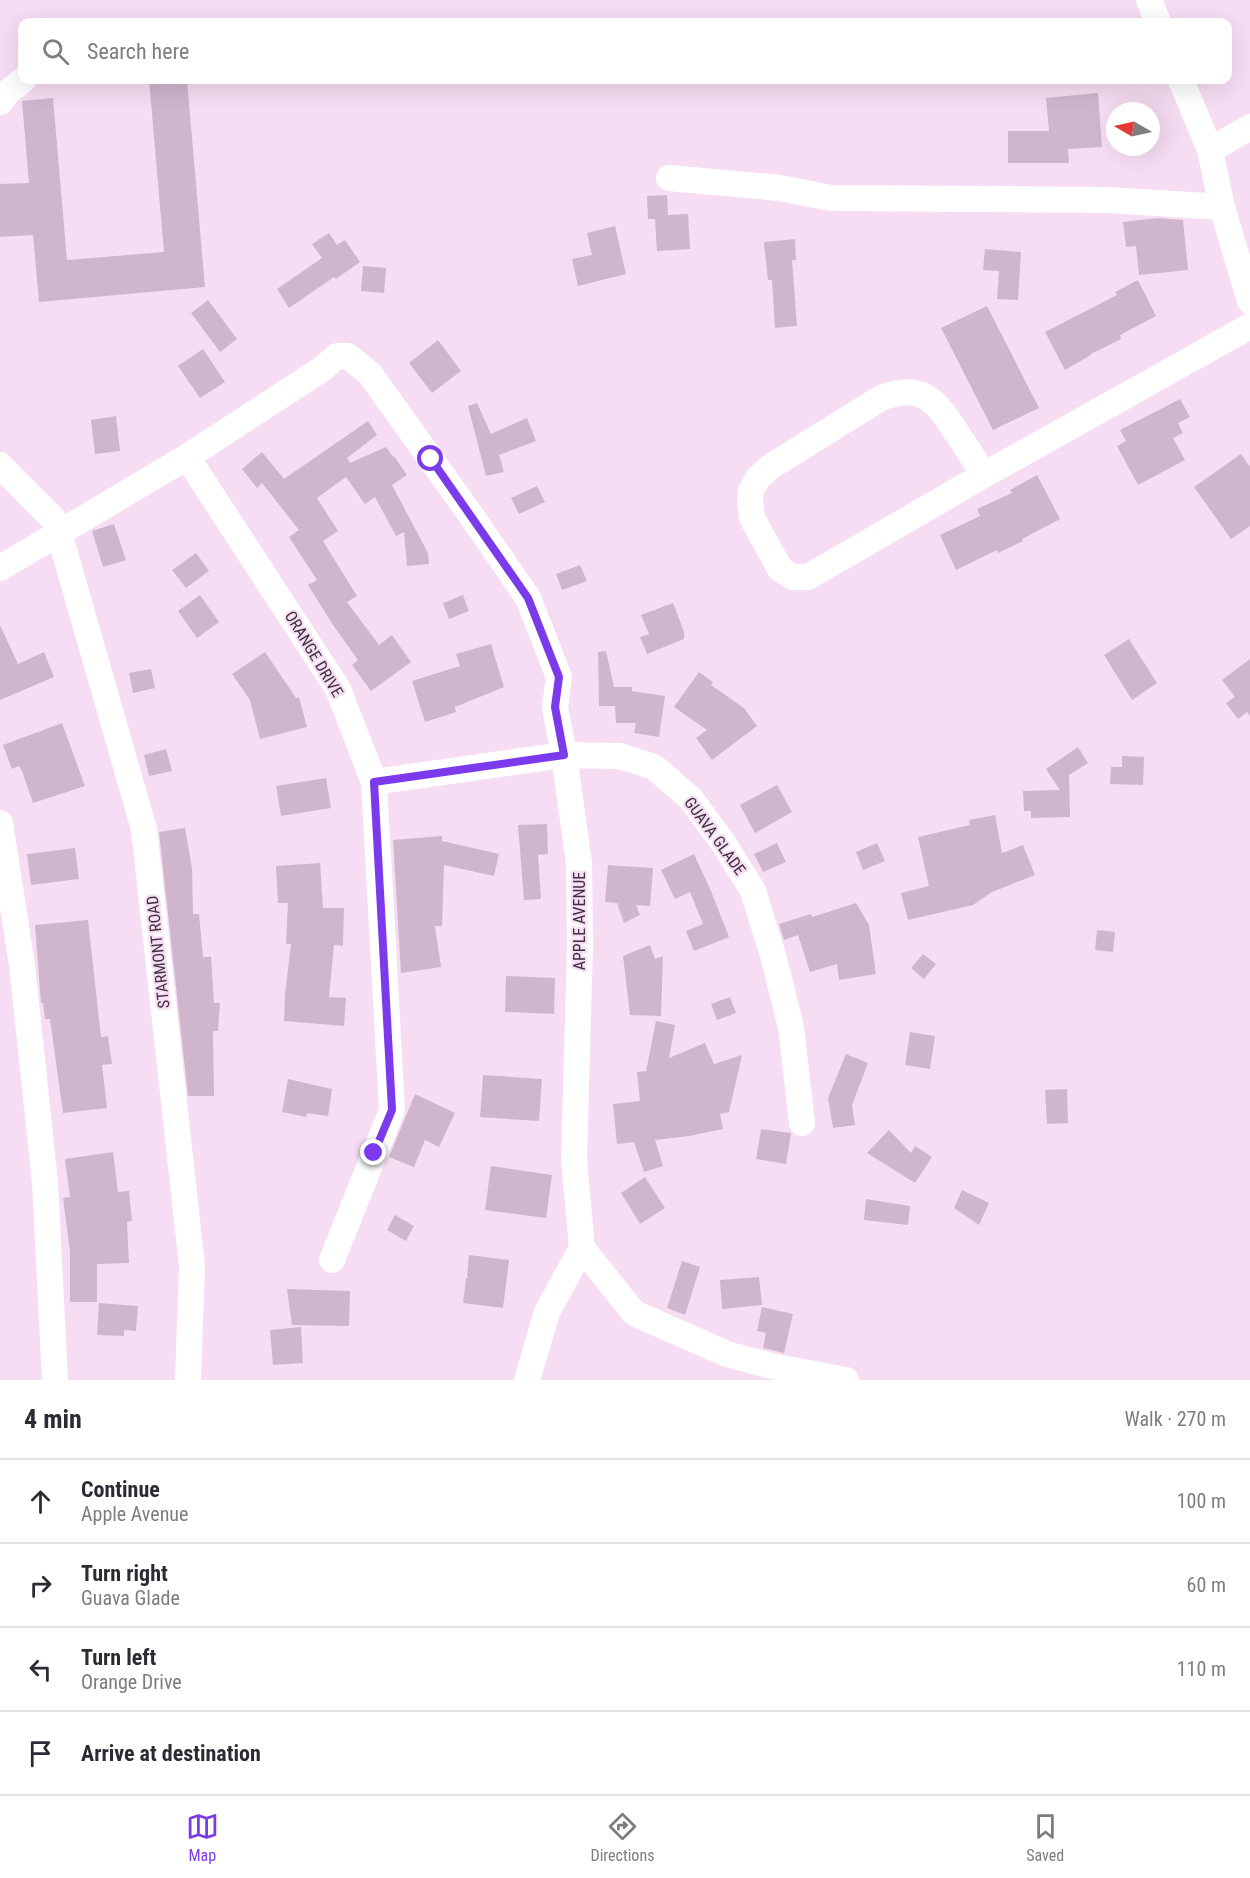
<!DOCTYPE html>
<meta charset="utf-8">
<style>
:root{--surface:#fff;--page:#f7f7f7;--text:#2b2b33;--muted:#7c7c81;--line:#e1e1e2;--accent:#7c3aed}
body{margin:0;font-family:"Roboto Condensed",sans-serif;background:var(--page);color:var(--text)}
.compass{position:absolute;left:1106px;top:102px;width:54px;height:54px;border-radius:50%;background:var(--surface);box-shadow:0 6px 24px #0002;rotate:279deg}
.stop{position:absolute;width:18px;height:18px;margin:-14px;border:4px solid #7c3aed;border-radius:50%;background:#fff}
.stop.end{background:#7c3aed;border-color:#fff;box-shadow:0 2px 6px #0008}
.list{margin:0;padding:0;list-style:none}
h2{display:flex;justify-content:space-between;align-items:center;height:78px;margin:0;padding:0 24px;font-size:26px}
h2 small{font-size:20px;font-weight:400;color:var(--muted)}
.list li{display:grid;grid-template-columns:39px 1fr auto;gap:18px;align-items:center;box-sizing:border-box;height:84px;padding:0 24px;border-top:2px solid var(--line)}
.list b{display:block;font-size:22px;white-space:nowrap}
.list p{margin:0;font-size:20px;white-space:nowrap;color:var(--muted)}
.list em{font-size:20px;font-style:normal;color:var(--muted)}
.icon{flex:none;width:33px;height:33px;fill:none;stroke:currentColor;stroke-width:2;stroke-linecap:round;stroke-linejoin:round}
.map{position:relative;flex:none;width:1250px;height:1380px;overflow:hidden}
.search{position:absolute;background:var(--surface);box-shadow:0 6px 24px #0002;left:18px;right:18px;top:18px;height:66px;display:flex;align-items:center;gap:15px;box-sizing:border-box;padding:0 21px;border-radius:12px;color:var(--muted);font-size:22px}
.sheet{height:414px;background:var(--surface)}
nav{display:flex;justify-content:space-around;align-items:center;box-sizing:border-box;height:84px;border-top:2px solid var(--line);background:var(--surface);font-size:16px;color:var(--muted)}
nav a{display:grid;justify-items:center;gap:3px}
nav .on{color:var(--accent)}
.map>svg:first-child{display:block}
.building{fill:#cfb6cd}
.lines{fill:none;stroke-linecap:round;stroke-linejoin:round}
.street{stroke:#fff;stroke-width:26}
.route{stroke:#7c3aed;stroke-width:8}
.labels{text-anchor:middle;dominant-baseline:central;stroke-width:4.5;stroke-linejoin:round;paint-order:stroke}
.street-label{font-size:16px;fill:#3a3039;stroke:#f7ddf4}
</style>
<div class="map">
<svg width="1250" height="1380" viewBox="0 0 1250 1380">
<rect width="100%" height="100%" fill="#f7ddf4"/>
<path class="building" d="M 149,80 L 187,80 L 205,287 L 39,302 L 33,235 L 0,237 L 0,184 L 29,183 L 22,101 L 53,98 L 67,260 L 164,252 Z
M 1098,93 L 1102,147 L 1068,149 L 1069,163 L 1008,163 L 1008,131 L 1049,131 L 1046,98 Z
M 667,195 L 668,215 L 688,214 L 690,249 L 657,251 L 655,219 L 648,219 L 647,196 Z
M 1158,218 L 1183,220 L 1188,270 L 1139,275 L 1136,246 L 1126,247 L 1123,222 Z
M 615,226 L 626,274 L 578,286 L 572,259 L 592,255 L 587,233 Z
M 329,233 L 337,245 L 345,240 L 360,262 L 336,279 L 334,277 L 289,308 L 277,289 L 322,258 L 312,244 Z
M 795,239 L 796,260 L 792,260 L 797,326 L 775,328 L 772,280 L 768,280 L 764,242 Z
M 985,249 L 1021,252 L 1018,300 L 997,299 L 999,271 L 983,270 Z
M 363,266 L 386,268 L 384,293 L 361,291 Z
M 1138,280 L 1156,316 L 1120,335 L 1121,339 L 1091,354 L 1091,355 L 1065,370 L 1045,332 L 1117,295 L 1115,292 Z
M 208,300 L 237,339 L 220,352 L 191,313 Z
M 987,306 L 1039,408 L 993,430 L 941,328 Z
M 438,340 L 461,371 L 432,393 L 409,363 Z
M 203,349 L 225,382 L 200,398 L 178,366 Z
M 1180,399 L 1190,417 L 1178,423 L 1183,433 L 1173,438 L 1185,460 L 1138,485 L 1117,446 L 1126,441 L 1120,430 Z
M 477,403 L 491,434 L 527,418 L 536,441 L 499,455 L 504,472 L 486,476 L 468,406 Z
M 116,416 L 120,451 L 95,454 L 91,420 Z
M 368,421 L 377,435 L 347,458 L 350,463 L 386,447 L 393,457 L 394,456 L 407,475 L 392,485 L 428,553 L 429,564 L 407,566 L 404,532 L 396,536 L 375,497 L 365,504 L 346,477 L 317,498 L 338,531 L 323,541 L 357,596 L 347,602 L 379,645 L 392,635 L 411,662 L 371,691 L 352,665 L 358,660 L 333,625 L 308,585 L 317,580 L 289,537 L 299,530 L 262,483 L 257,488 L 242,469 L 262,452 L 284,479 Z
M 1241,454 L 1250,467 L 1250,526 L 1231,539 L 1194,487 Z
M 1037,475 L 1060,519 L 1022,539 L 1023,541 L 998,553 L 997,550 L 956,570 L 940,535 L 980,516 L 977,509 L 1012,493 L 1010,490 Z
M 537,486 L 545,502 L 519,514 L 511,498 Z
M 114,524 L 126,560 L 103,567 L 92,531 Z
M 196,553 L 209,571 L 186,588 L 172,570 Z
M 580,565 L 587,581 L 562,590 L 556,574 Z
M 200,595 L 219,622 L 197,638 L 178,611 Z
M 463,595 L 469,611 L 449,619 L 443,603 Z
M 673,603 L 684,632 L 684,639 L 647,654 L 640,637 L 649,634 L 641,615 Z
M 0,625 L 18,664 L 44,652 L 54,677 L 0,700 Z
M 1129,639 L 1157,683 L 1132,700 L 1104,655 Z
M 491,644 L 504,687 L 455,707 L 456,712 L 425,722 L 412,681 L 460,666 L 456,654 Z
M 606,651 L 614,687 L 632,687 L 632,691 L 665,696 L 659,737 L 634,733 L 636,723 L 616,723 L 615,706 L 599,706 L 598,652 Z
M 265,652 L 296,698 L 299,697 L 307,727 L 260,739 L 250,700 L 232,674 Z
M 1250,659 L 1250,716 L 1247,712 L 1238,719 L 1226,703 L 1235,697 L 1222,680 Z
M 151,669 L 155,688 L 133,693 L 129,673 Z
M 699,672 L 713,682 L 711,685 L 744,708 L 757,726 L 712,760 L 696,738 L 707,730 L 674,707 Z
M 62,723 L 85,786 L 33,803 L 22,771 L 19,766 L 12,769 L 3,745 Z
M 1078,747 L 1088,763 L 1069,775 L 1070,817 L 1031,818 L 1031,811 L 1024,811 L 1023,791 L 1060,790 L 1046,769 Z
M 166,749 L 172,771 L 149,776 L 144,755 Z
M 1122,756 L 1144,757 L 1143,785 L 1110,784 L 1111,767 L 1122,767 Z
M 326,778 L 331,808 L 281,816 L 276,786 Z
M 777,785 L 792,812 L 755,833 L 740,805 Z
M 995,815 L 1002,853 L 1023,845 L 1035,875 L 992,892 L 973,905 L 908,920 L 901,893 L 929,886 L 918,837 L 970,825 L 969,820 Z
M 547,824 L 548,854 L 538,855 L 541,899 L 524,900 L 518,825 Z
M 185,828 L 192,868 L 193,914 L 199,914 L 203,957 L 211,957 L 214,1003 L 220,1003 L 218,1031 L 213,1031 L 214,1096 L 188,1096 L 159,832 Z
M 442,836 L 442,841 L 499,854 L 494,876 L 444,865 L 442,926 L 435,926 L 441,967 L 401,973 L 393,840 Z
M 777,843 L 786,862 L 763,872 L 754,854 Z
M 877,843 L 885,861 L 863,870 L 856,852 Z
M 75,848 L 79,879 L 31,885 L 27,854 Z
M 694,854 L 711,891 L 729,937 L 694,951 L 686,931 L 703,924 L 690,892 L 675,899 L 661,870 Z
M 320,863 L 323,908 L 344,908 L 343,946 L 334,945 L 329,997 L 346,998 L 344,1026 L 284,1021 L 285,994 L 291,944 L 286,944 L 288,903 L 278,903 L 276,866 Z
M 608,865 L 653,868 L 650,906 L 636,905 L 640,915 L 624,923 L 617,903 L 605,902 Z
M 856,903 L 869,925 L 876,974 L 839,980 L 837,964 L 810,972 L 798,935 L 784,940 L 779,924 L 811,914 L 812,917 Z
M 88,920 L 101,1037 L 108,1036 L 112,1064 L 102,1065 L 107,1108 L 63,1113 L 50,1019 L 45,1019 L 43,1003 L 41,1003 L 35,925 Z
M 1097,930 L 1115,932 L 1113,952 L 1095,950 Z
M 650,945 L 655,959 L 663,956 L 661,1016 L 630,1015 L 623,956 Z
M 923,954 L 936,964 L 924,979 L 911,968 Z
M 506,976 L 555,978 L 554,1014 L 505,1012 Z
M 730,997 L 736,1013 L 717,1020 L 711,1004 Z
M 656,1021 L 675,1025 L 669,1058 L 705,1043 L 714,1064 L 742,1055 L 729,1112 L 720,1114 L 723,1129 L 689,1136 L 655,1140 L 663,1166 L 644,1172 L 634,1142 L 617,1144 L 613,1104 L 640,1101 L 637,1072 L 646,1071 Z
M 910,1032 L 935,1036 L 930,1069 L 905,1065 Z
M 846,1054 L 868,1063 L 852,1105 L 855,1125 L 833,1128 L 828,1098 Z
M 483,1075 L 542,1079 L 539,1121 L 480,1117 Z
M 288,1079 L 332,1089 L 328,1116 L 307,1113 L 306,1117 L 282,1112 Z
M 1067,1089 L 1068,1123 L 1047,1124 L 1045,1090 Z
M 415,1094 L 455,1113 L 439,1147 L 425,1140 L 414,1167 L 389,1157 Z
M 761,1129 L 791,1133 L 786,1164 L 756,1159 Z
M 889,1130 L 911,1153 L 915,1146 L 932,1157 L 915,1183 L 867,1153 Z
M 113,1152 L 118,1192 L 129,1191 L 132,1221 L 127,1222 L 129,1263 L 97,1264 L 97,1302 L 70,1302 L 70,1252 L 63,1198 L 70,1197 L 65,1159 Z
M 491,1166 L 552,1175 L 546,1218 L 485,1210 Z
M 645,1177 L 665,1208 L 640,1224 L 621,1193 Z
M 962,1190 L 989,1203 L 979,1225 L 954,1208 Z
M 866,1199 L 910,1206 L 908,1225 L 864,1220 Z
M 395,1215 L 414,1226 L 406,1241 L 387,1230 Z
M 469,1255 L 509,1260 L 503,1308 L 463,1303 L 466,1278 L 469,1278 L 467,1277 Z
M 682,1261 L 700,1267 L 685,1315 L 667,1308 Z
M 759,1277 L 762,1305 L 722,1309 L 720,1280 Z
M 287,1289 L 350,1291 L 349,1326 L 292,1325 Z
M 99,1303 L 138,1306 L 136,1331 L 124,1330 L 124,1336 L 97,1335 Z
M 762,1307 L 793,1314 L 784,1353 L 763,1348 L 766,1333 L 757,1331 Z
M 301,1327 L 303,1363 L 273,1365 L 270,1330 Z"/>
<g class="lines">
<path class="street" d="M 1149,0 L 1158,22
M 1181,80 L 1210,150 L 1222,207 L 1250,301
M 0,102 L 7,93 L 23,80
M 1210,150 L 1250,127
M 669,178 L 780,188 L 831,198 L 1109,200 L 1222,207
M 187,457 L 338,689 L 374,782 L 392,1110 L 332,1260
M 0,465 L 56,522 L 144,829 L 192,1266 L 188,1380
M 984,475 C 975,461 966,446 956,432 C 936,400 921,382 881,398 L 770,467 L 758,478 L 751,490 L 750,501 L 752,518 L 780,569 L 793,577 L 808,577 L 984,475 L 1250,326
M 0,568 L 187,457 L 322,369 L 337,356 L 348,356 L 370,374 L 468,511 L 528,598 L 559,677 L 555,707 L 564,755 L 579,863 L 580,945 L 574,1160 L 582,1248 L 634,1313 L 727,1354 L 771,1366 L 846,1380
M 374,782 L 564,755 L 620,756 L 654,767 L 691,799 L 724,844 L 753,891 L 773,955 L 791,1027 L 802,1123
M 0,823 L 22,965 L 45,1182 L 55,1380
M 527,1380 L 547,1312 L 582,1248"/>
</g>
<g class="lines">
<path class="route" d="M 374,1153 L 392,1110 L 374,782 L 564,755 L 555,707 L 559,677 L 528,598 L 431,459"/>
</g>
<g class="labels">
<g class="street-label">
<text transform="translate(314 654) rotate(59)">ORANGE DRIVE</text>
<text transform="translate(715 836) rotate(54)">GUAVA GLADE</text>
<text transform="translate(579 921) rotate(-90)">APPLE AVENUE</text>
<text transform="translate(158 952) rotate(-96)">STARMONT ROAD</text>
</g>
</g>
</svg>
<svg class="compass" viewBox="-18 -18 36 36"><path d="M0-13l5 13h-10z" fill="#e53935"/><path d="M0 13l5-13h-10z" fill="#7c7c81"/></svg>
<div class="stop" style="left:431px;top:459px"></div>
<div class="stop end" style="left:374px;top:1153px"></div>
<div class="search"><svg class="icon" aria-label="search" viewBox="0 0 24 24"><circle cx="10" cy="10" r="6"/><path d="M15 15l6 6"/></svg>Search here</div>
</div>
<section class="sheet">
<h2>4 min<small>Walk · 270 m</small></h2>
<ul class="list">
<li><svg class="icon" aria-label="ahead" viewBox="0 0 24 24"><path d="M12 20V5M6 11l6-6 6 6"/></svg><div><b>Continue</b><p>Apple Avenue</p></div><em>100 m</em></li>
<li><svg class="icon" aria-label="right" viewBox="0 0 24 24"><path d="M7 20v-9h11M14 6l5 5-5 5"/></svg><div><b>Turn right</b><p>Guava Glade</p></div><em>60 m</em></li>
<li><svg class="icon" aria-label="left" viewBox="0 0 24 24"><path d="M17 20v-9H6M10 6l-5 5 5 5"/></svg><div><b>Turn left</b><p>Orange Drive</p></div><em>110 m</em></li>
<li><svg class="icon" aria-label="arrive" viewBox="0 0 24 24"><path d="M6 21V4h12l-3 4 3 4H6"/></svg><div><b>Arrive at destination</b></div></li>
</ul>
</section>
<nav>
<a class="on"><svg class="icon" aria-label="map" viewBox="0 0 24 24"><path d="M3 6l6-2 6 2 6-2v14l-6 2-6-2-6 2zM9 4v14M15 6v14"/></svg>Map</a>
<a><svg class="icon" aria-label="directions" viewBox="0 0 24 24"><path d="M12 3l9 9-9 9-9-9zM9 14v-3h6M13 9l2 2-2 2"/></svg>Directions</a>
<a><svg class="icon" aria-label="saved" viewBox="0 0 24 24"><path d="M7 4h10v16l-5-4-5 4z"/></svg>Saved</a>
</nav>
